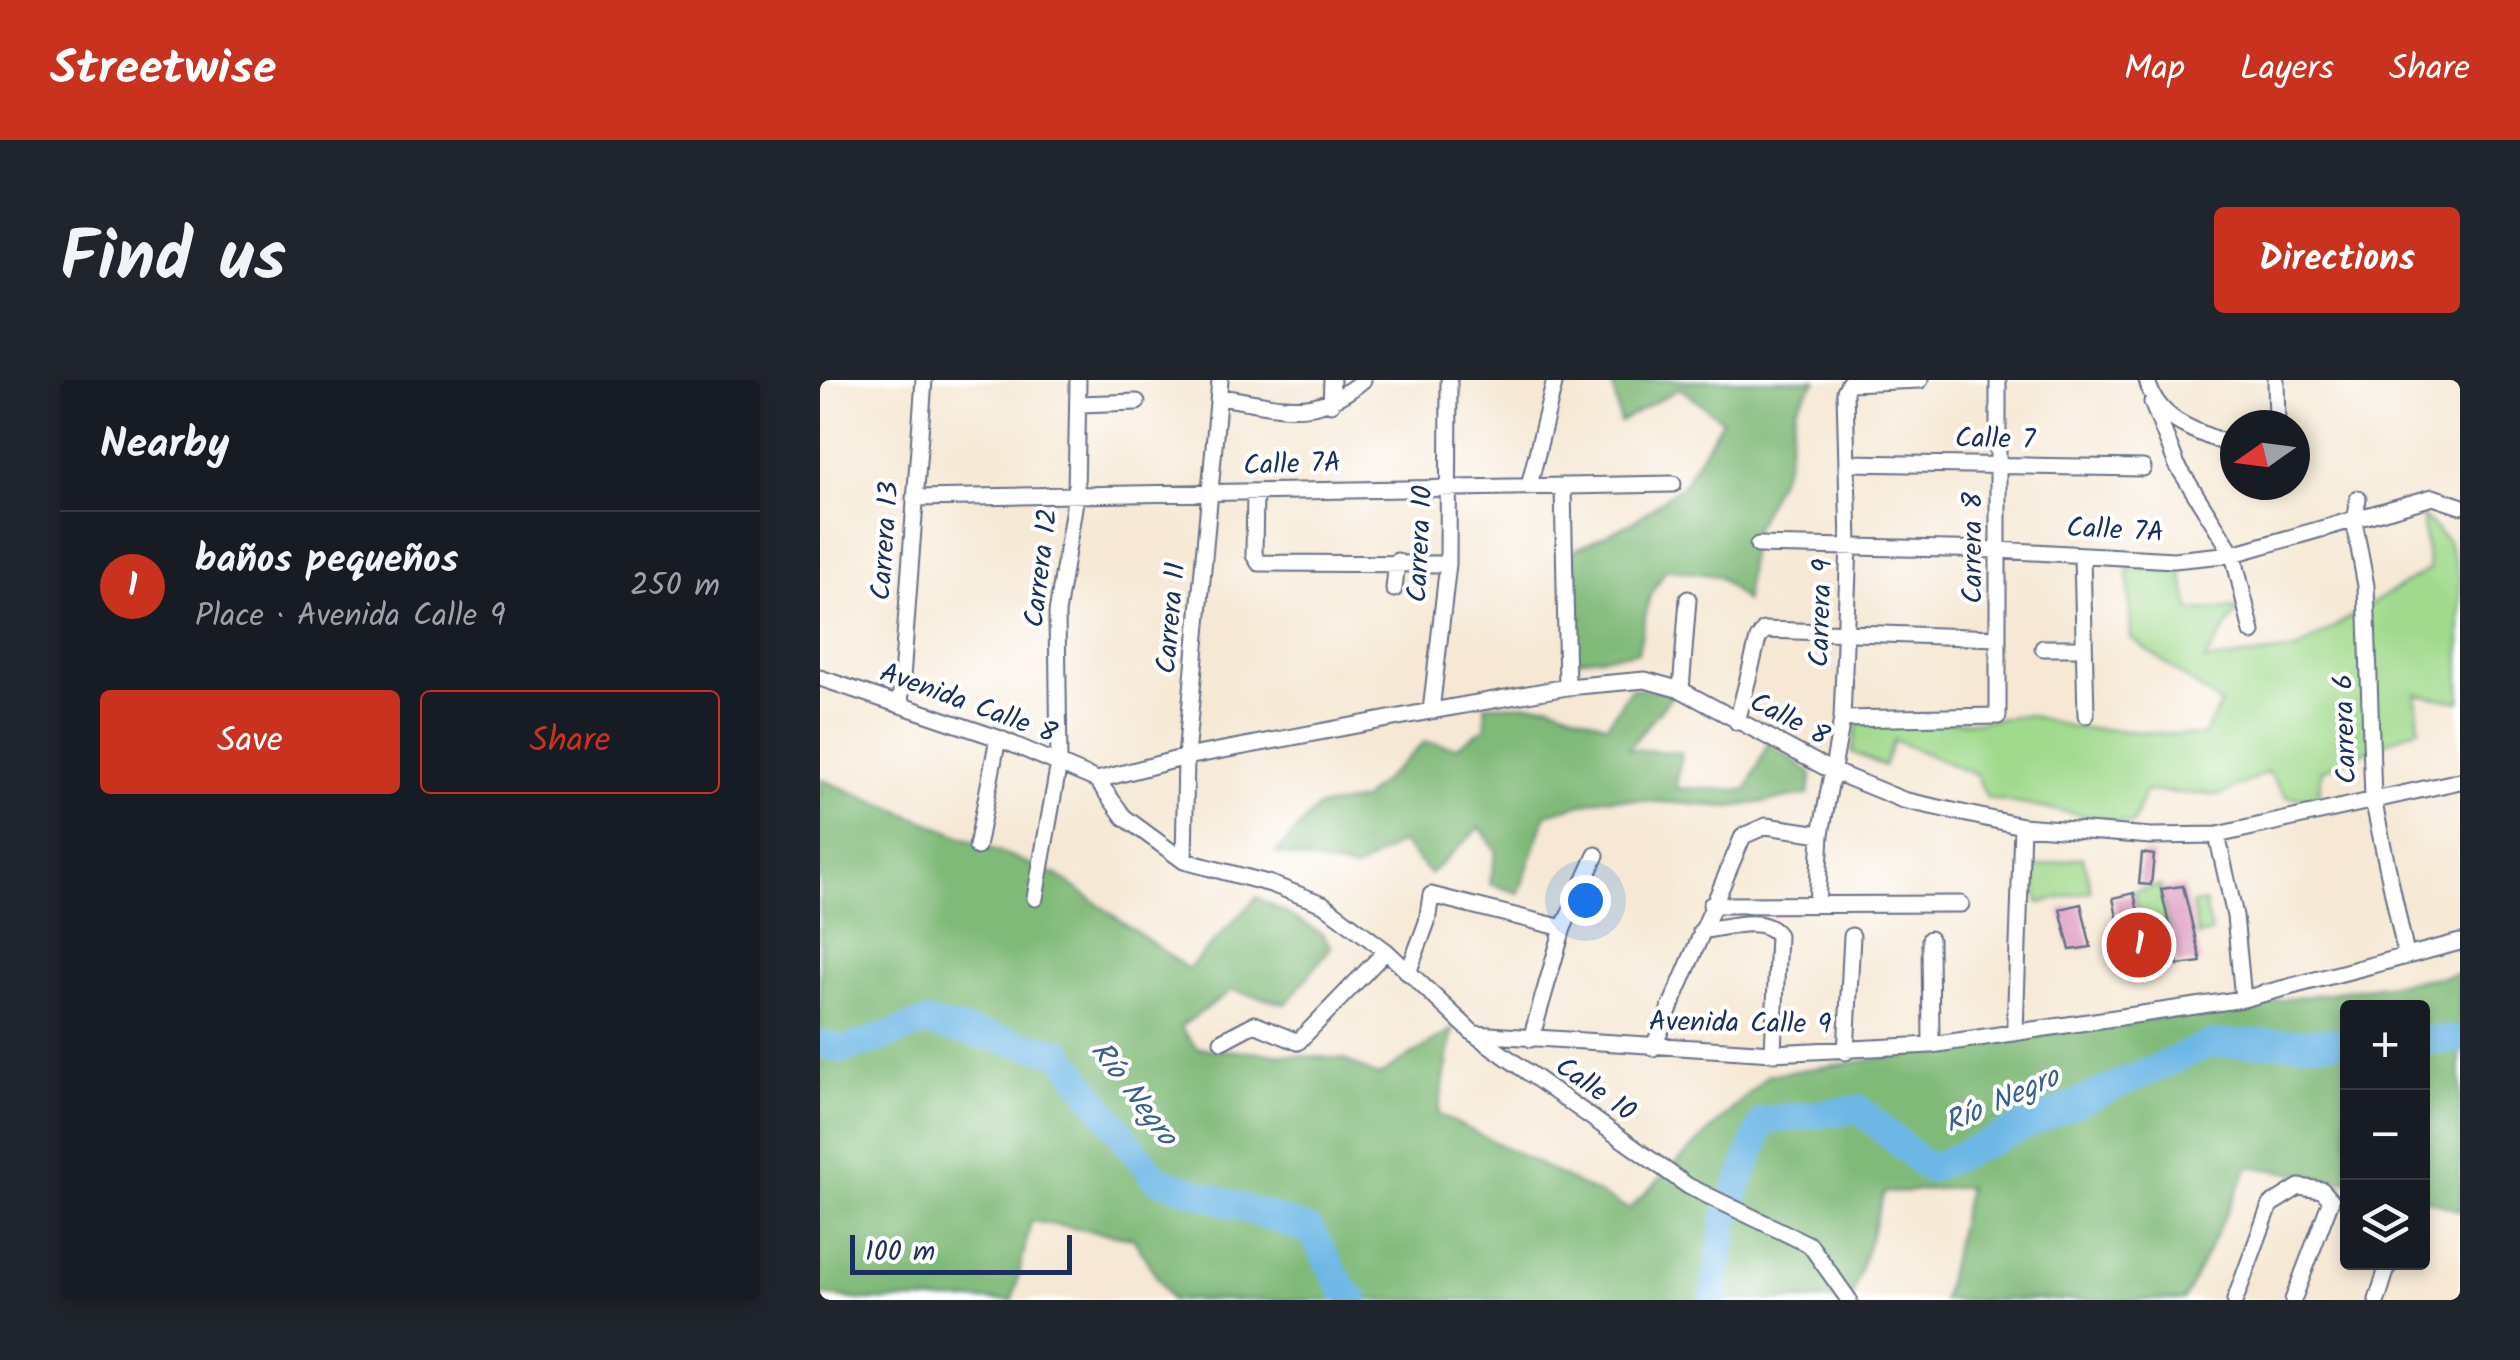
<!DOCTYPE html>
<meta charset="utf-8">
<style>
:root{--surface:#171b24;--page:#20242c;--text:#f1f3f6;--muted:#9ea1a6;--line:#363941;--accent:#c8321e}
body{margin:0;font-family:Kalam,sans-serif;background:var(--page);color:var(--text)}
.controls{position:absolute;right:30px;bottom:30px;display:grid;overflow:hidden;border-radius:10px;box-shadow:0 5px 15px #0003}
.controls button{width:90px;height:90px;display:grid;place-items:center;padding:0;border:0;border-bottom:2px solid var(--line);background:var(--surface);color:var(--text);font:50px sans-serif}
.compass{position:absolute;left:1400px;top:30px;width:90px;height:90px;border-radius:50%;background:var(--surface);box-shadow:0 5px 15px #0003;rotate:256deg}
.scale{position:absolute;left:30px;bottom:25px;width:222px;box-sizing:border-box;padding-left:10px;border:5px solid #1b2f5e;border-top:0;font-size:28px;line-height:35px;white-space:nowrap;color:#1b2f5e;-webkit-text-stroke:8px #fff;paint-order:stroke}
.you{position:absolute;left:765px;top:520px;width:35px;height:35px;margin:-25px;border:8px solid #fff;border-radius:50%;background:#1a73e8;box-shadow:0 0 0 15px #1a73e833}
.badge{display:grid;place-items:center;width:65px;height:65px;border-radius:50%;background:var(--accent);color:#fff;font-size:32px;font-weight:700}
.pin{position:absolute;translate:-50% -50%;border:5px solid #fff;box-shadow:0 2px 10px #0006}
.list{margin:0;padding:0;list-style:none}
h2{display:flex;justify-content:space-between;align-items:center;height:130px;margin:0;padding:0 40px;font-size:42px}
h2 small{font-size:32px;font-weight:400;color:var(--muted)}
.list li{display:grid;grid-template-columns:65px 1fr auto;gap:30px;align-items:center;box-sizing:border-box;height:150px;padding:0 40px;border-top:2px solid var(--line)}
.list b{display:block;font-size:38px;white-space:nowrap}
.list p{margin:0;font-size:32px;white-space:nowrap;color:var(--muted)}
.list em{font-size:32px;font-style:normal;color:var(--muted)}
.actions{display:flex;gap:20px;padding:30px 40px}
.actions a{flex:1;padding:22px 0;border:2px solid var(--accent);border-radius:10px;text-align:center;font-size:35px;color:var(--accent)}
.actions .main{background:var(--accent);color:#fff}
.icon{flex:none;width:55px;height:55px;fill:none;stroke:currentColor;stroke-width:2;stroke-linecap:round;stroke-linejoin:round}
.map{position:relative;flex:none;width:1640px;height:920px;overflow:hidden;border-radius:10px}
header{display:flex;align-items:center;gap:60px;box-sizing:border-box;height:140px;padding:0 50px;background:var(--accent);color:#fff}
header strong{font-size:48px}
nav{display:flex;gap:55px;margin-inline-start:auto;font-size:35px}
.intro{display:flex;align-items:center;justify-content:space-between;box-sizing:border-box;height:240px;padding:0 60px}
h1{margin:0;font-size:70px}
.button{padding:25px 45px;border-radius:10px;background:var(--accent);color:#fff;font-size:35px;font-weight:700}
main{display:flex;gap:60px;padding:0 60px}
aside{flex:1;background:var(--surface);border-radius:10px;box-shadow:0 5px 15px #0003}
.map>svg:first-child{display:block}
.green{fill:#a1da8d;stroke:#5e8476;stroke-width:2.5}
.forest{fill:#80ba78;stroke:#4e746b;stroke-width:2.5}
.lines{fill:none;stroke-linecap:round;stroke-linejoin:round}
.river{stroke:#6db7e6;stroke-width:28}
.building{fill:#dfa0c4}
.minor-casing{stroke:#687087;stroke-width:19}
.minor{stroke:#fff;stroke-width:15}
.labels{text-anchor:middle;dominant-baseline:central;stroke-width:8;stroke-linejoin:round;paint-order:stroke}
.street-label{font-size:28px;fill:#1b2f5e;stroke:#fff}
.water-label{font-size:30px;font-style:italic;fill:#385f8e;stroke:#fff}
</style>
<header>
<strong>Streetwise</strong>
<nav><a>Map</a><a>Layers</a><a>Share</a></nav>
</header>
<div class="intro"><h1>Find us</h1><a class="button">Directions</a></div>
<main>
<aside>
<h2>Nearby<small></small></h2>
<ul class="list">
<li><span class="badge">1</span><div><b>baños pequeños</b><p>Place · Avenida Calle 9</p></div><em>250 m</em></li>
</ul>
<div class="actions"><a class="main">Save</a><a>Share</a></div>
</aside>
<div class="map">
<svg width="1640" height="920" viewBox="0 0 1640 920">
<rect width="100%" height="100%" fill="#fff"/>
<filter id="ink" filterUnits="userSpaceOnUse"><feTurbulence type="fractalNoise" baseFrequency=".01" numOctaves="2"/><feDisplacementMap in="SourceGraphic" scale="20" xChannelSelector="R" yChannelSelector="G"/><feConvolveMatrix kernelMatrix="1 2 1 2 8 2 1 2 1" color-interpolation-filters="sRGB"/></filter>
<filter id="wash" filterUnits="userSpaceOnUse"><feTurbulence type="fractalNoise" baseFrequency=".0048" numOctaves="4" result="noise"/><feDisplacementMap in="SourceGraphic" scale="40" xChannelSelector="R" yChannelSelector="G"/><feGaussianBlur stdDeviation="2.25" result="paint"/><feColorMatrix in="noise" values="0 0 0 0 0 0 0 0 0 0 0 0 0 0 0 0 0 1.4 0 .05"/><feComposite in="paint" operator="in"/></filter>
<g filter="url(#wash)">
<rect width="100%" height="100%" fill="#f6e8d4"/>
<path class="green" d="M 1602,136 L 1628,161 L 1640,198 L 1640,322 L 1596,314 L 1599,348 L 1502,390 L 1498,420 L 1467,417 L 1447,392 L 1402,415 L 1325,411 L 1313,444 L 1167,418 L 1156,395 L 1074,360 L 1064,386 L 1032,372 L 1038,341 L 1155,342 L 1209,335 L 1251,347 L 1383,356 L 1401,324 L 1311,258 L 1308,189 L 1360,187 L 1371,231 L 1419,228 L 1384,281 L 1476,270 L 1609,189 Z
M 1263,477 L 1271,511 L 1219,523 L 1212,488 Z
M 1340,506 L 1349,549 L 1323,555 L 1314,511 Z
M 1385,522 L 1391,553 L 1378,556 L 1372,524 Z"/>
<path class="forest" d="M 792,0 L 996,0 L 976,27 L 966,85 L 932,154 L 925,221 L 898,196 L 846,189 L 829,219 L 818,272 L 756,280 L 753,171 L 813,142 L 864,104 L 902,40 L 860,8 L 800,42 Z
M 811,308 L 855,312 L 808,369 L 861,373 L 856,408 L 927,410 L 948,363 L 992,393 L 988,415 L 911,427 L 785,418 L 726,434 L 699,513 L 670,504 L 676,471 L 660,447 L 610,494 L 581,462 L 535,490 L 456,473 L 498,427 L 542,420 L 605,362 L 637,367 L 666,347 L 665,325 L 729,324 L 787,345 Z
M 0,399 L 239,496 L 368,589 L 437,517 L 501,553 L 511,567 L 466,624 L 412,610 L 360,647 L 377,668 L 523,679 L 558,696 L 633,649 L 618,734 L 809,829 L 948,695 L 1640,594 L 1640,831 L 1603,818 L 1602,628 L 1528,628 L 1527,802 L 1429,786 L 1364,920 L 1123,920 L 1148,807 L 1064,813 L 1031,920 L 351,920 L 313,858 L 211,841 L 193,920 L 45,920 L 0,915 Z"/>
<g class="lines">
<path class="river" d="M 1602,660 L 1640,660
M 0,663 L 23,670 L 105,643 L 240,672 L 335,798 L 491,851 L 523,909 L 535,920
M 893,920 L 906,838 L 943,741 L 1039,729 L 1109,789 L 1390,664 L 1528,661"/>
</g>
<g id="blocks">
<path class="building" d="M 1322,473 L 1334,475 L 1331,505 L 1319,504 Z
M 1363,506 L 1381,582 L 1358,585 L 1341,509 Z
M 1314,513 L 1323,555 L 1302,560 L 1293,518 Z
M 1261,524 L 1271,567 L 1250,570 L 1240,529 Z
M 1346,552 L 1349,566 L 1330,570 L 1327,557 Z
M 1322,559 L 1325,568 L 1315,571 L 1313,561 Z
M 1336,574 L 1338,588 L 1322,591 L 1321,578 Z"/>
</g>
</g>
<g filter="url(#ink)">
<use href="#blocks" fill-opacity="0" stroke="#687087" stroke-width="2.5"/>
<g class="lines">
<defs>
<path id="minor" d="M 1327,0 C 1337,43 1378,51 1415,67
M 1456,0 L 1457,45
M 399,17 C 460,25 492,43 543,0
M 1332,22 L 1357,85 L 1413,174 L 1432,252
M 259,24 L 317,22
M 511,24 L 512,0
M 1027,83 L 1323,88
M 709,106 L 735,0
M 743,106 L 747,307
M 435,112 L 434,175 L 439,183 L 628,184
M 94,118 L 853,104
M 1538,119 L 1534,141 L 1546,206 L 1553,419 L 1586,575
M 938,165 L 1178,170 L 1354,180 L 1413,174 L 1613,117 L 1640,126
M 1262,175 L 1266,335
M 574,209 L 577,181
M 1223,268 L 1263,268
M 0,298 L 178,358 L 277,400 L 304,437 L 364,481 L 451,504 L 503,524 L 566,571 L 654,654 L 953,673 L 1111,665 L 1423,619 L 1640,562
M 861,310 L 868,219
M 80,325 L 104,0
M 611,331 L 628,184 L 629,0
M 1022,339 L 1178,336 L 1178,0
M 917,342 L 938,259 L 944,250 L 1178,258
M 277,400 L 366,377 L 611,331 L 747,307 L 825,300 L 861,310 L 1010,390 L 1083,420 L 1202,446 L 1331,456 L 1397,455 L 1640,401
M 1397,455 L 1415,536 L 1423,619
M 157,467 L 178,358
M 364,481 L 366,377 L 400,0
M 215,518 L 239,383 L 237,233 L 256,115 L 258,0
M 997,524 L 1001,454 L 1022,339 L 1029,165 L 1025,11 L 1029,3 L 1100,0
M 891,525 L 1141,524
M 881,551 C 904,548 943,534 958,555 L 953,673
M 1110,559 L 1111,665
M 588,593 L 607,542 L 611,515 L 743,548
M 1195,653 L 1202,446
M 654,654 L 868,806 L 990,865 L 1029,920
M 711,659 L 743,548 L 776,475
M 402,661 L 434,644 L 478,662 L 566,571
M 833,668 L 923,456 L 946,446 L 1001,454
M 1026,672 L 1032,556
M 1415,920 L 1450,825 L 1479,807 L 1502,810 L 1511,820 L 1473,920
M 1557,920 L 1569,882"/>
</defs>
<use href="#minor" class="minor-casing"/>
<use href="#minor" class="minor"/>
</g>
</g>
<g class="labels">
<g class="street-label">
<text transform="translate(1175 60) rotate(1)">Calle 7</text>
<text transform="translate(472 85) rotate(-2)">Calle 7A</text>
<text transform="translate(1295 151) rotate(3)">Calle 7A</text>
<text transform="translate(66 161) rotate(-86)">Carrera 13</text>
<text transform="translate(601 164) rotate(-87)">Carrera 10</text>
<text transform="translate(1153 168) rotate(-90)">Carrera 8</text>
<text transform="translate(222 188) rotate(-83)">Carrera 12</text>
<text transform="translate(1002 233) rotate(-88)">Carrera 9</text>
<text transform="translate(352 238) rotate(-85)">Carrera 11</text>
<text transform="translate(148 324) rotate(20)">Avenida Calle 8</text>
<text transform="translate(969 340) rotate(27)">Calle 8</text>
<text transform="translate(1526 349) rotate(-92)">Carrera 6</text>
<text transform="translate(920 644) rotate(1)">Avenida Calle 9</text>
<text transform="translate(775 710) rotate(35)">Calle 10</text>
</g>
<g class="water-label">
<text transform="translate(313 714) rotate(53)">Río Negro</text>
<text transform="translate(1182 721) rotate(-24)">Río Negro</text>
</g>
</g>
</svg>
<div class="controls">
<button>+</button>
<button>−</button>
<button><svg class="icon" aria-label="layers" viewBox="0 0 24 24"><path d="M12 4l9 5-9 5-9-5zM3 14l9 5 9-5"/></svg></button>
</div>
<svg class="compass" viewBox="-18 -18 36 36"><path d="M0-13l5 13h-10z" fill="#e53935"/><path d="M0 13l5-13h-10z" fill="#9ea1a6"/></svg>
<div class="scale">100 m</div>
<div class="you"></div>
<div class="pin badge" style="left:1319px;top:565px">1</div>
</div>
</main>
